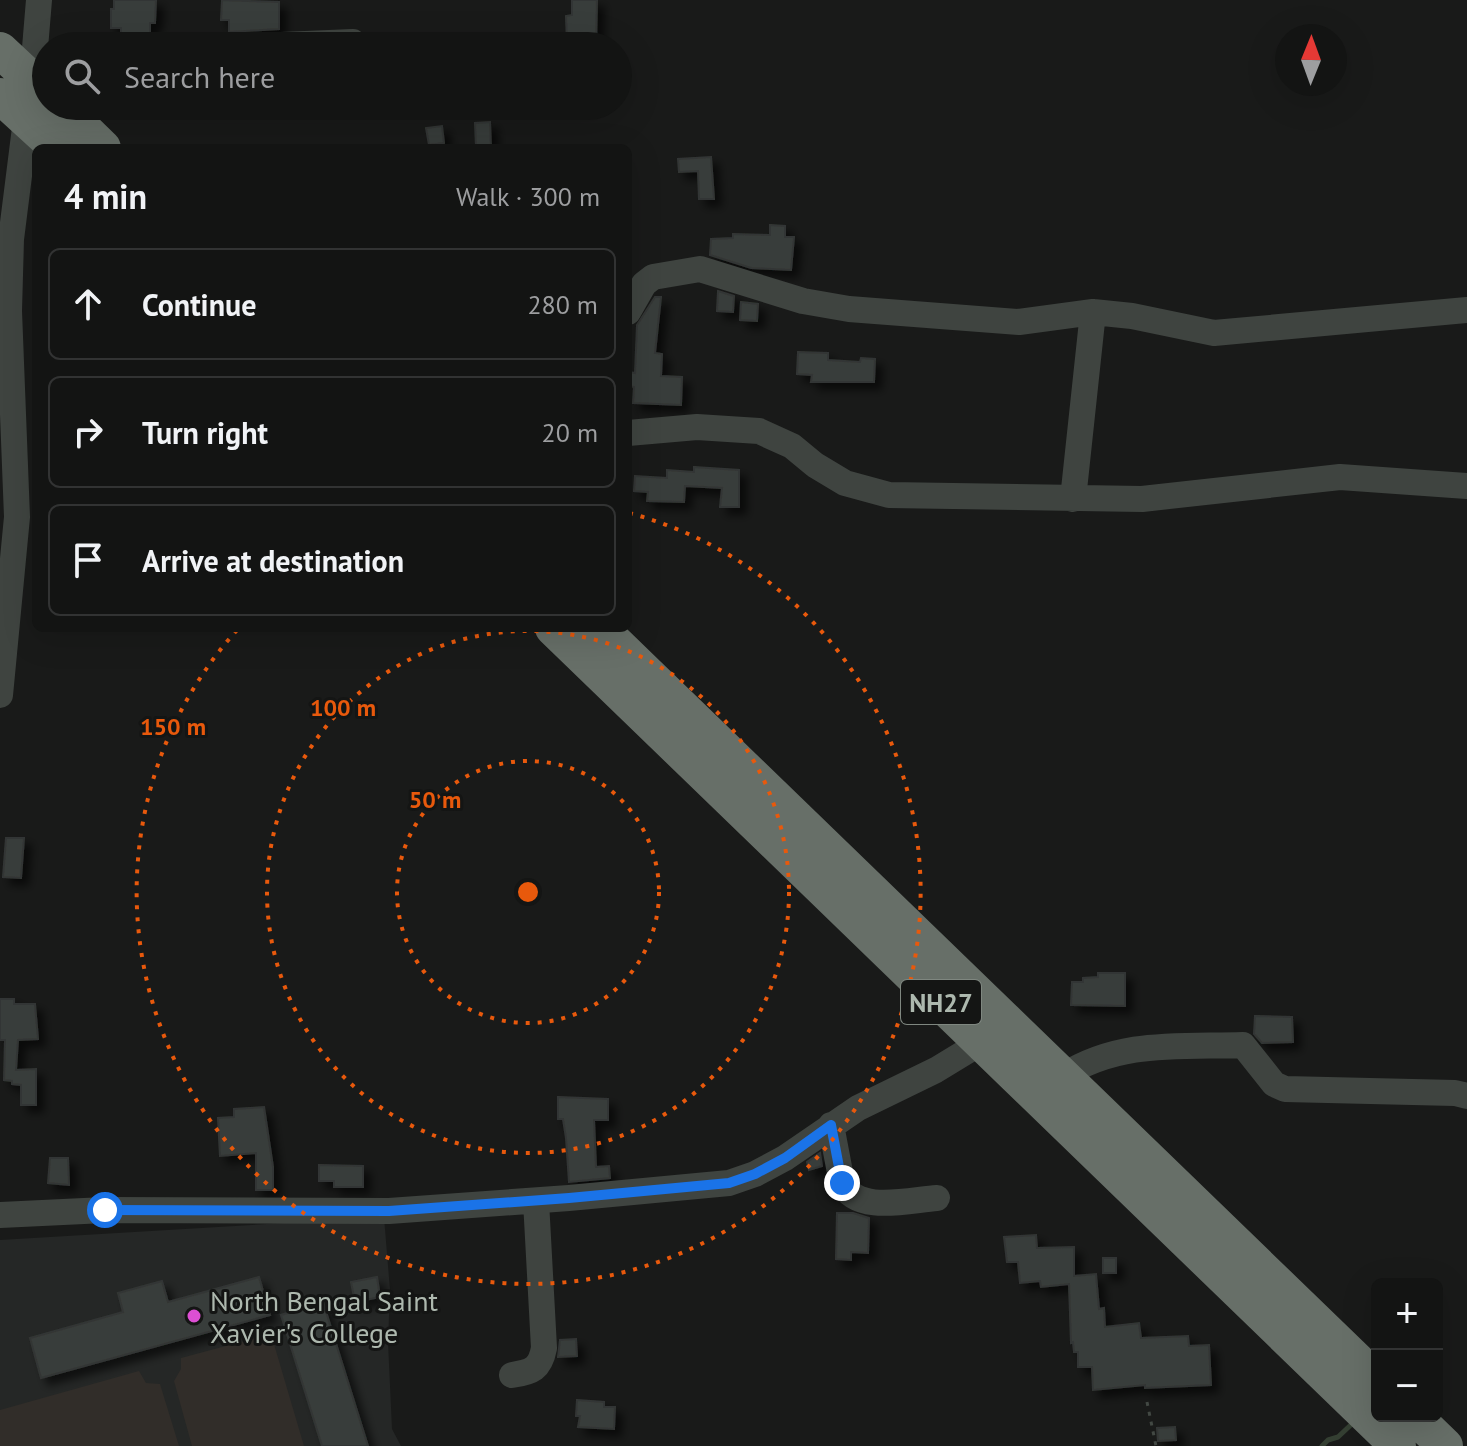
<!DOCTYPE html>
<meta charset="utf-8">
<style>
:root{--surface:#131413;--page:#1c1d1c;--text:#f1f3f6;--muted:#9d9ea0;--line:#323333}
body{margin:0;font-family:"PT Sans",sans-serif;background:var(--page);color:var(--text)}
.controls{position:absolute;right:24px;bottom:24px;display:grid;overflow:hidden;border-radius:12px;box-shadow:0 8px 32px #0002}
.controls button{width:72px;height:72px;display:grid;place-items:center;padding:0;border:0;border-bottom:2px solid var(--line);background:var(--surface);color:var(--text);font:40px sans-serif}
.compass{position:absolute;left:1275px;top:24px;width:72px;height:72px;border-radius:50%;background:var(--surface);box-shadow:0 8px 32px #0002;rotate:1deg}
.stop{position:absolute;width:24px;height:24px;margin:-18px;border:6px solid #1a73e8;border-radius:50%;background:#fff}
.stop.end{background:#1a73e8;border-color:#fff;box-shadow:0 2px 8px #0008}
.list{margin:0;padding:0;list-style:none}
h2{display:flex;justify-content:space-between;align-items:center;height:104px;margin:0;padding:0 32px;font-size:34px}
h2 small{font-size:26px;font-weight:400;color:var(--muted)}
.list li{display:grid;grid-template-columns:52px 1fr auto;gap:24px;align-items:center;box-sizing:border-box;height:112px;margin:0 16px 16px;padding:0 16px;border:2px solid var(--line);border-radius:12px}
.list b{display:block;font-size:30px;white-space:nowrap}
.list em{font-size:26px;font-style:normal;color:var(--muted)}
.icon{flex:none;width:44px;height:44px;fill:none;stroke:currentColor;stroke-width:2;stroke-linecap:round;stroke-linejoin:round}
.map{position:relative;flex:none;width:1467px;height:1446px;overflow:hidden}
.search{position:absolute;background:var(--surface);box-shadow:0 8px 32px #0002;left:32px;top:32px;width:600px;height:88px;display:flex;align-items:center;gap:20px;box-sizing:border-box;padding:0 28px;border-radius:44px;color:var(--muted);font-size:30px}
.panel{position:absolute;background:var(--surface);box-shadow:0 8px 32px #0002;left:32px;top:144px;width:600px;height:488px;border-radius:12px}
.map>svg:first-child{display:block}
.built{fill:#252726}
.green{fill:#312d29}
.lines{fill:none;stroke-linecap:round;stroke-linejoin:round}
.stream{stroke:#343f32;stroke-width:5}
.building{fill:#393c3a;stroke:#333634;stroke-width:2;filter:url(#shadow)}
.path{stroke:#424843;stroke-width:3;stroke-dasharray:4 6;stroke-linecap:butt}
.minor{stroke:#3f4440;stroke-width:26}
.highway{stroke:#676f68;stroke-width:36}
.route{stroke:#1a73e8;stroke-width:10}
.ring{fill:none;stroke:#e8590c;stroke-width:4;stroke-dasharray:4 8}
.poi-dot{fill:#dd4fd4;stroke:#141514;stroke-width:3}
.labels{text-anchor:middle;dominant-baseline:central;stroke-width:6;stroke-linejoin:round;paint-order:stroke}
.shield{fill:#141514;stroke:#7f8780;stroke-width:2}
.shield-label{font-size:26px;font-weight:bold;fill:#adb8ae}
.poi-label{font-size:28px;fill:#adb8ae;stroke:#141514;text-anchor:start}
.centre{fill:#e8590c;stroke:#141514;stroke-width:4}
.ring-label{font-size:24px;text-anchor:middle;font-weight:bold;fill:#e8590c;stroke:#141514;stroke-width:6;stroke-linejoin:round;paint-order:stroke}
</style>
<div class="map">
<svg width="1467" height="1446" viewBox="0 0 1467 1446">
<defs>
<filter id="shadow"><feDropShadow dx="7" dy="7" stdDeviation="4" flood-color="#0009"/></filter>
</defs>
<rect width="100%" height="100%" fill="#191a19"/>
<path class="built" d="M 384,1217 L 390,1290 L 388,1342 L 392,1429 L 401,1446 L 0,1446 L 0,1240 Z"/>
<path class="green" d="M 271,1334 L 304,1446 L 192,1446 L 174,1381 L 181,1369 L 181,1358 Z
M 139,1371 L 146,1383 L 160,1384 L 179,1446 L 0,1446 L 0,1410 Z"/>
<g class="lines">
<path class="stream" d="M 1322,1446 L 1328,1440 L 1338,1437 L 1355,1421"/>
</g>
<path class="building" d="M 114,0 L 156,0 L 155,23 L 150,23 L 150,42 L 121,42 L 121,28 L 111,28 L 111,9 L 114,9 Z
M 222,0 L 279,2 L 279,29 L 229,32 L 229,20 L 221,20 Z
M 572,0 L 597,0 L 596,46 L 567,45 L 566,16 L 572,15 Z
M 490,122 L 491,148 L 476,148 L 475,123 Z
M 442,126 L 444,143 L 429,145 L 426,128 Z
M 711,157 L 714,199 L 699,199 L 698,171 L 679,172 L 678,159 Z
M 770,225 L 785,226 L 785,237 L 794,237 L 791,270 L 751,268 L 710,255 L 711,239 L 733,238 L 733,234 L 770,235 Z
M 718,291 L 734,296 L 733,312 L 717,311 Z
M 655,297 L 661,297 L 655,353 L 662,354 L 661,376 L 682,377 L 681,405 L 633,403 L 634,387 L 628,386 L 628,372 L 635,373 L 637,325 Z
M 741,302 L 758,304 L 757,321 L 740,320 Z
M 798,352 L 828,353 L 828,360 L 860,362 L 861,358 L 875,359 L 874,382 L 811,382 L 812,375 L 797,374 Z
M 694,467 L 739,470 L 739,507 L 720,507 L 722,488 L 685,486 L 684,502 L 647,501 L 648,492 L 634,491 L 635,476 L 667,478 L 667,470 L 694,472 Z
M 6,838 L 24,838 L 21,878 L 3,877 Z
M 1098,973 L 1125,973 L 1125,1006 L 1071,1005 L 1072,982 L 1083,982 L 1083,978 L 1098,977 Z
M 0,999 L 14,999 L 14,1004 L 35,1004 L 38,1039 L 18,1040 L 16,1070 L 36,1069 L 36,1105 L 21,1105 L 21,1085 L 12,1084 L 12,1081 L 4,1080 L 5,1040 L 0,1040 Z
M 1255,1016 L 1292,1017 L 1293,1042 L 1262,1043 L 1254,1034 Z
M 558,1097 L 608,1099 L 608,1120 L 594,1120 L 596,1167 L 609,1166 L 610,1178 L 569,1182 L 566,1138 L 563,1119 L 558,1119 Z
M 264,1107 L 273,1167 L 273,1190 L 256,1190 L 256,1153 L 220,1156 L 218,1118 L 234,1117 L 234,1109 Z
M 820,1153 L 822,1166 L 809,1170 L 807,1162 Z
M 50,1158 L 68,1158 L 69,1185 L 48,1183 Z
M 319,1165 L 363,1166 L 363,1187 L 334,1187 L 334,1181 L 319,1181 Z
M 837,1213 L 853,1213 L 869,1218 L 868,1253 L 851,1252 L 851,1260 L 836,1259 Z
M 1036,1235 L 1037,1248 L 1074,1247 L 1074,1276 L 1096,1274 L 1099,1309 L 1104,1308 L 1105,1327 L 1139,1323 L 1141,1338 L 1188,1336 L 1189,1346 L 1209,1345 L 1211,1385 L 1145,1388 L 1145,1385 L 1093,1390 L 1092,1367 L 1078,1367 L 1078,1352 L 1074,1352 L 1073,1342 L 1071,1343 L 1069,1284 L 1041,1287 L 1040,1281 L 1020,1283 L 1018,1262 L 1007,1262 L 1004,1237 Z
M 1103,1258 L 1116,1258 L 1116,1273 L 1103,1273 Z
M 259,1277 L 270,1315 L 41,1378 L 30,1338 L 123,1312 L 118,1293 L 162,1281 L 168,1302 Z
M 377,1277 L 380,1297 L 355,1302 L 351,1282 Z
M 323,1302 L 368,1446 L 322,1446 L 281,1315 Z
M 576,1339 L 577,1356 L 558,1357 L 560,1340 Z
M 577,1400 L 604,1402 L 604,1407 L 615,1407 L 614,1429 L 578,1427 L 580,1416 L 576,1416 Z
M 1175,1427 L 1176,1440 L 1158,1441 L 1157,1428 Z"/>
<g class="lines">
<path class="path" d="M 1147,1402 L 1156,1446"/>
<path class="minor" d="M 257,46 L 353,42
M 34,60 L 39,0
M 628,312 L 644,284 L 653,277 L 700,269 L 803,301 L 849,309 L 1019,322 L 1093,312 L 1132,316 L 1214,333 L 1467,310
M 628,433 L 697,427 L 759,431 L 792,446 L 815,465 L 845,483 L 889,495 L 1142,499 L 1340,477 L 1467,486
M 1073,499 L 1093,312
M 0,695 L 17,517 L 9,311 L 11,239 L 26,120
M 1063,1076 C 1120,1040 1178,1047 1243,1045 L 1274,1084 L 1285,1089 L 1455,1093 L 1467,1096
M 831,1125 L 842,1183 C 857,1214 908,1200 937,1198
M 0,1215 L 105,1210 L 389,1211 L 569,1198 L 729,1183 L 755,1174 L 785,1158 L 858,1108 L 936,1070 L 982,1042
M 512,1375 C 532,1372 540,1369 544,1348 L 536,1201"/>
<path class="highway" d="M 0,50 L 46,93
M 0,96 L 57,148
M 60,106 L 103,148
M 553,628 L 1398,1446
M 600,628 L 1377,1380
M 1414,1416 L 1445,1446"/>
</g>
<g class="lines">
<path class="route" d="M 105,1210 L 389,1211 L 569,1198 L 729,1183 L 755,1174 L 785,1158 L 831,1125 L 842,1183"/>
</g>
<g class="ring">
<circle cx="528" cy="892" r="131"/>
<circle cx="528" cy="892" r="261"/>
<path d="M629 513A392 392 0 1 1 237 630"/>
</g>
<circle class="poi-dot" cx="194" cy="1316" r="8"/>
<g class="labels">
<rect class="shield" x="901" y="980" width="80" height="44" rx="6"/>
<g class="shield-label">
<text x="941" y="1002">NH27</text>
</g>
<g class="poi-label">
<text x="210" y="1300">North Bengal Saint<tspan x="210" dy="32">Xavier's College</tspan></text>
</g>
</g>
<circle cx="528" cy="892" r="12" class="centre"/>
<g class="ring-label">
<text x="343" y="716">100 m</text>
<text x="173" y="735">150 m</text>
<text x="435" y="808">50 m</text>
</g>
</svg>
<div class="controls">
<button>+</button>
<button>−</button>
</div>
<svg class="compass" viewBox="-18 -18 36 36"><path d="M0-13l5 13h-10z" fill="#e53935"/><path d="M0 13l5-13h-10z" fill="#9d9ea0"/></svg>
<div class="stop" style="left:105px;top:1210px"></div>
<div class="stop end" style="left:842px;top:1183px"></div>
<div class="search"><svg class="icon" aria-label="search" viewBox="0 0 24 24"><circle cx="10" cy="10" r="6"/><path d="M15 15l6 6"/></svg>Search here</div>
<section class="panel">
<h2>4 min<small>Walk · 300 m</small></h2>
<ul class="list">
<li><svg class="icon" aria-label="ahead" viewBox="0 0 24 24"><path d="M12 20V5M6 11l6-6 6 6"/></svg><div><b>Continue</b></div><em>280 m</em></li>
<li><svg class="icon" aria-label="right" viewBox="0 0 24 24"><path d="M7 20v-9h11M14 6l5 5-5 5"/></svg><div><b>Turn right</b></div><em>20 m</em></li>
<li><svg class="icon" aria-label="arrive" viewBox="0 0 24 24"><path d="M6 21V4h12l-3 4 3 4H6"/></svg><div><b>Arrive at destination</b></div></li>
</ul>
</section>
</div>
